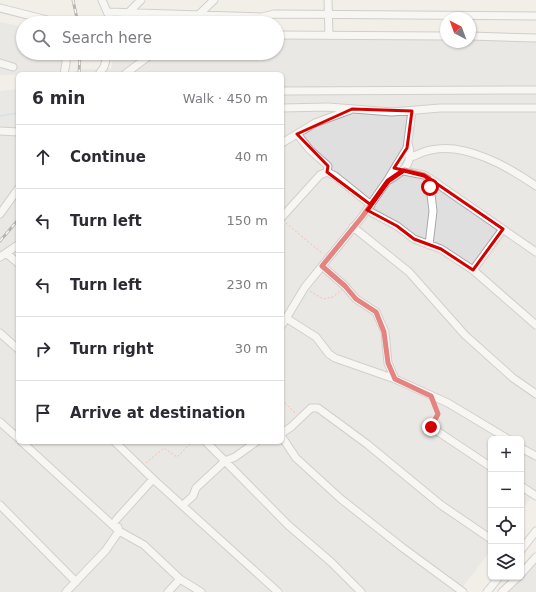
<!DOCTYPE html>
<meta charset="utf-8">
<style>
:root{--surface:#fff;--page:#f7f7f7;--text:#2b2b33;--muted:#7c7c81;--line:#e1e1e2}
body{margin:0;font-family:"DejaVu Sans",sans-serif;background:var(--page);color:var(--text)}
.controls{position:absolute;right:12px;bottom:12px;display:grid;overflow:hidden;border-radius:6px;box-shadow:0 1px 3px #0004}
.controls button{width:36px;height:36px;display:grid;place-items:center;padding:0;border:0;border-bottom:1px solid var(--line);background:var(--surface);color:var(--text);font:20px sans-serif}
.compass{position:absolute;left:440px;top:12px;width:36px;height:36px;border-radius:50%;background:var(--surface);box-shadow:0 1px 3px #0004;rotate:319deg}
.stop{position:absolute;width:12px;height:12px;margin:-9px;border:3px solid #d40000;border-radius:50%;background:#fff}
.stop.end{background:#d40000;border-color:#fff;box-shadow:0 1px 4px #0008}
.list{margin:0;padding:0;list-style:none}
h2{display:flex;justify-content:space-between;align-items:center;height:52px;margin:0;padding:0 16px;font-size:17px}
h2 small{font-size:13px;font-weight:400;color:var(--muted)}
.list li{display:grid;grid-template-columns:26px 1fr auto;gap:12px;align-items:center;box-sizing:border-box;height:64px;padding:0 16px;border-top:1px solid var(--line)}
.list b{display:block;font-size:15px;white-space:nowrap}
.list em{font-size:13px;font-style:normal;color:var(--muted)}
.icon{flex:none;width:22px;height:22px;fill:none;stroke:currentColor;stroke-width:2;stroke-linecap:round;stroke-linejoin:round}
.map{position:relative;flex:none;width:536px;height:592px;overflow:hidden}
.search{position:absolute;background:var(--surface);box-shadow:0 1px 3px #0004;left:16px;top:16px;width:268px;height:44px;display:flex;align-items:center;gap:10px;box-sizing:border-box;padding:0 14px;border-radius:22px;color:var(--muted);font-size:15px}
.panel{position:absolute;background:var(--surface);box-shadow:0 1px 3px #0004;left:16px;top:72px;width:268px;height:372px;border-radius:6px}
.map>svg:first-child{display:block}
.residential{fill:#e0dfdf}
.lines{fill:none;stroke-linecap:round;stroke-linejoin:round}
.stream{stroke:#aad3df;stroke-width:1.5}
.minor-casing{stroke:#a9a9a9;stroke-width:9}
.path{stroke:#fa8072;stroke-width:1;stroke-dasharray:2 2;stroke-linecap:butt}
.minor{stroke:#fff;stroke-width:7}
.rail-casing{stroke:#707070;stroke-width:3}
.rail{stroke:#fff;stroke-width:1.5;stroke-dasharray:4.5;stroke-linecap:butt}
.route{stroke:#d40000;stroke-width:5}
.marked{fill:none;stroke:#d40000;stroke-width:3;stroke-linejoin:round}
</style>
<div class="map">
<svg width="536" height="592" viewBox="0 0 536 592">
<rect width="100%" height="100%" fill="#f2efe9"/>
<path class="residential" d="M 0,22 L 23,27 L 23,53 L 65,53 L 65,74 L 0,75 Z
M 536,36 L 536,491 L 521,511 L 521,439 L 491,439 L 491,550 L 459,592 L 0,592 L 0,91 L 18,89 L 18,442 L 282,442 L 282,74 L 67,74 L 81,69 L 111,69 L 114,53 L 277,53 L 277,39 L 446,37 L 446,42 L 470,42 L 470,37 Z
M 536,557 L 536,592 L 508,592 Z"/>
<g class="lines">
<path class="stream" d="M 0,116 L 18,113"/>
<defs>
<path id="minor" d="M 102,0 L 112,23
M 328,0 L 329,35
M 0,8 L 59,23
M 108,12 L 262,17 L 274,14 L 536,16
M 118,23 L 141,0
M 190,23 L 214,0
M 277,35 L 446,36
M 470,36 L 536,38
M 0,63 L 13,67
M 64,74 L 66,63 L 66,53
M 99,74 L 104,67 L 108,53
M 125,74 L 153,53
M 282,91 L 536,90
M 282,108 L 328,107 L 392,112 L 440,108 L 536,108
M 0,131 L 18,132
M 297,134 L 310,150 L 328,166 L 327,172
M 282,143 L 315,123 L 350,110
M 411,157 C 417,155 424,151 431,150 C 465,142 509,167 536,186
M 404,171 L 424,175 L 429,178 L 536,252
M 389,180 C 405,171 414,162 408,143
M 367,210 L 397,226 L 414,239 L 441,249 L 473,270 L 536,325
M 0,214 L 18,189
M 282,217 L 320,175 L 327,172 L 335,176 L 371,205
M 353,227 L 409,272 L 465,335 L 513,378 L 536,394
M 429,245 L 433,211 L 429,178
M 6,253 L 18,263
M 0,257 L 18,245
M 322,266 L 345,286 L 356,299 L 376,312 L 385,332 L 388,363 L 395,379
M 473,270 L 503,229
M 286,318 L 316,337 L 329,354 L 335,358 L 395,379 L 448,403 L 508,439
M 282,325 L 305,287 L 362,217 L 387,181 L 407,148 L 412,111
M 0,333 L 18,349
M 0,422 L 18,438
M 431,427 L 491,467
M 282,433 L 291,427 L 311,408 L 318,408 L 367,444 L 441,505 L 491,539
M 282,437 L 296,458 L 341,499 L 403,548 L 463,592
M 22,442 L 119,531 L 144,545 L 180,579 L 201,592
M 115,442 L 153,479 L 116,520
M 206,442 L 225,461 L 235,457 L 256,442
M 521,448 L 536,456
M 153,479 L 278,592
M 521,486 L 536,496
M 0,505 L 76,582
M 183,505 L 193,496 L 196,488 L 225,461 L 288,525 L 331,562 L 361,592
M 521,550 L 536,531
M 521,574 L 536,557
M 66,592 L 106,550 L 119,531 L 118,527
M 168,592 L 180,579
M 487,592 L 499,577
M 502,592 L 518,577"/>
</defs>
<use href="#minor" class="minor-casing"/>
<path class="path" d="M 286,223 L 323,254
M 310,291 L 323,299 L 333,297 L 342,290
M 282,400 L 294,412 L 297,413
M 434,422 L 438,414 L 436,405
M 146,463 L 164,448 L 177,457 L 192,442"/>
<use href="#minor" class="minor"/>
<defs>
<path id="rail" d="M 73,0 L 78,23
M 79,74 L 80,53
M 0,241 L 18,220"/>
</defs>
<use href="#rail" class="rail-casing"/>
<use href="#rail" class="rail"/>
</g>
<g class="lines">
<path class="route" d="M 430,187 L 429,178 L 424,175 L 404,170 L 388,181 L 362,217 L 322,266 L 345,286 L 356,299 L 376,312 L 384,332 L 388,363 L 395,379 L 431,396 L 438,414 L 431,427"/>
</g>
<path d="M0 0H536V592H0ZM 352,109 L 412,111 L 407,148 L 394,168 L 424,175 L 503,229 L 473,270 L 441,249 L 414,239 L 397,226 L 367,210 L 371,205 L 327,172 L 328,166 L 297,134 Z" fill="#f2efe9" fill-opacity=".55" fill-rule="evenodd"/>
<path class="marked" d="M 352,109 L 412,111 L 407,148 L 394,168 L 424,175 L 503,229 L 473,270 L 441,249 L 414,239 L 397,226 L 367,210 L 371,205 L 327,172 L 328,166 L 297,134 Z"/>
</svg>
<div class="controls">
<button>+</button>
<button>−</button>
<button><svg class="icon" aria-label="locate" viewBox="0 0 24 24"><circle cx="12" cy="12" r="6"/><path d="M12 2v4M12 18v4M2 12h4M18 12h4"/></svg></button>
<button><svg class="icon" aria-label="layers" viewBox="0 0 24 24"><path d="M12 4l9 5-9 5-9-5zM3 14l9 5 9-5"/></svg></button>
</div>
<svg class="compass" viewBox="-18 -18 36 36"><path d="M0-13l5 13h-10z" fill="#e53935"/><path d="M0 13l5-13h-10z" fill="#7c7c81"/></svg>
<div class="stop" style="left:430px;top:187px"></div>
<div class="stop end" style="left:431px;top:427px"></div>
<div class="search"><svg class="icon" aria-label="search" viewBox="0 0 24 24"><circle cx="10" cy="10" r="6"/><path d="M15 15l6 6"/></svg>Search here</div>
<section class="panel">
<h2>6 min<small>Walk · 450 m</small></h2>
<ul class="list">
<li><svg class="icon" aria-label="ahead" viewBox="0 0 24 24"><path d="M12 20V5M6 11l6-6 6 6"/></svg><div><b>Continue</b></div><em>40 m</em></li>
<li><svg class="icon" aria-label="left" viewBox="0 0 24 24"><path d="M17 20v-9H6M10 6l-5 5 5 5"/></svg><div><b>Turn left</b></div><em>150 m</em></li>
<li><svg class="icon" aria-label="left" viewBox="0 0 24 24"><path d="M17 20v-9H6M10 6l-5 5 5 5"/></svg><div><b>Turn left</b></div><em>230 m</em></li>
<li><svg class="icon" aria-label="right" viewBox="0 0 24 24"><path d="M7 20v-9h11M14 6l5 5-5 5"/></svg><div><b>Turn right</b></div><em>30 m</em></li>
<li><svg class="icon" aria-label="arrive" viewBox="0 0 24 24"><path d="M6 21V4h12l-3 4 3 4H6"/></svg><div><b>Arrive at destination</b></div></li>
</ul>
</section>
</div>
